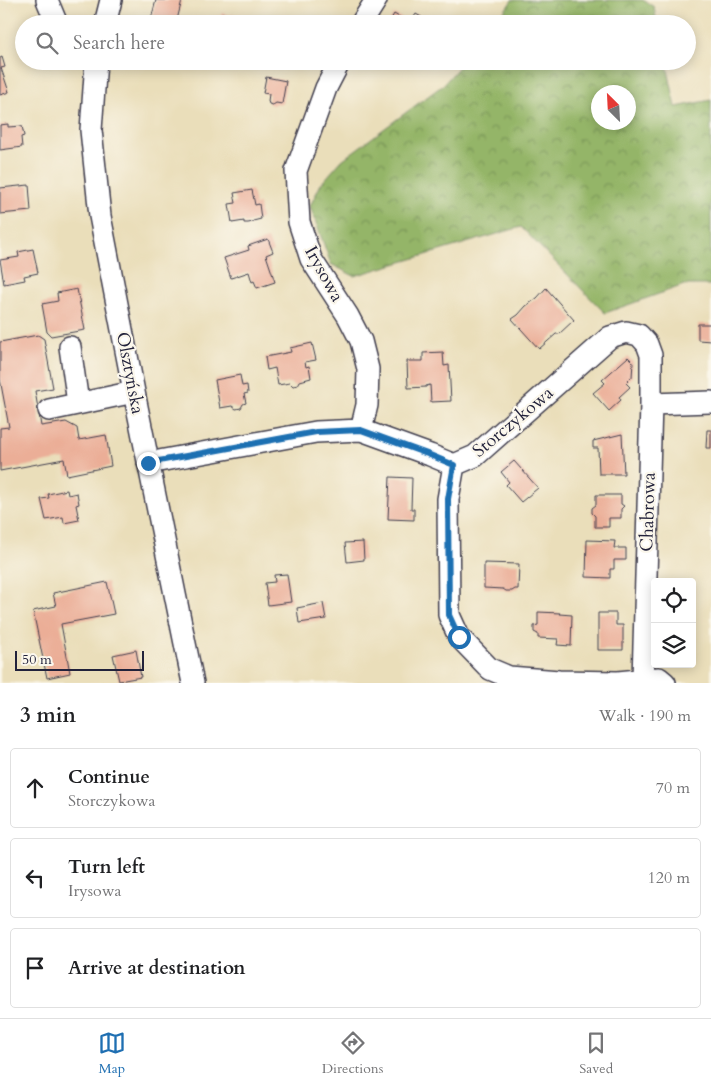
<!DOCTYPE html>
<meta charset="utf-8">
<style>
:root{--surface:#fff;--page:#f6f6f6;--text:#202124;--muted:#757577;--line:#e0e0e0;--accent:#1f6fb2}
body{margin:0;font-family:Cardo,serif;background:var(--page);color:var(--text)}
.controls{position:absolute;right:15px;bottom:15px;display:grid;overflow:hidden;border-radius:5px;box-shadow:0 2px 12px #0003}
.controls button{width:45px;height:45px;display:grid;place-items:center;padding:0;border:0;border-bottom:1px solid var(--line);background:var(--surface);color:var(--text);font:25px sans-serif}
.compass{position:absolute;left:591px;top:85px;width:45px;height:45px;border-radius:50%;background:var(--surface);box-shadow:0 2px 12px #0003;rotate:336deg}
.scale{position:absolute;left:15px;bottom:12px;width:129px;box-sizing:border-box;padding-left:5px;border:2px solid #22223b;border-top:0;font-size:14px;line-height:18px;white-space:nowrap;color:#22223b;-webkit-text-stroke:4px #fbf7ec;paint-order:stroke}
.stop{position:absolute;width:15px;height:15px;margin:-11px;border:4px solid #1f6fb2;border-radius:50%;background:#fff}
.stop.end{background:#1f6fb2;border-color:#fff;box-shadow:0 1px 5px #0008}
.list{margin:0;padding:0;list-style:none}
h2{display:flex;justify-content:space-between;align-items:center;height:65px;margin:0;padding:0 20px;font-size:21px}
h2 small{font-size:16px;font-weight:400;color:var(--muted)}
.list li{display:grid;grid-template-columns:32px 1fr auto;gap:15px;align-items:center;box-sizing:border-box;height:80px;margin:0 10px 10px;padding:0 10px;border:1px solid var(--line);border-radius:5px}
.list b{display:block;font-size:19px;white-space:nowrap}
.list p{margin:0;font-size:16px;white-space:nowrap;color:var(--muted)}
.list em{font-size:16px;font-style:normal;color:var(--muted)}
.icon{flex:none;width:28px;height:28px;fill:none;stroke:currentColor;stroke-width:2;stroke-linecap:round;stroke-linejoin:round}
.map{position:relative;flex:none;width:711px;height:683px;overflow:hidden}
.search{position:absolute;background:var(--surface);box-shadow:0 2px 12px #0003;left:15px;right:15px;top:15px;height:55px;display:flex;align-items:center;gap:12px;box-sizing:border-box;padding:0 18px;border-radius:28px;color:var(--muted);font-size:19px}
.sheet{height:335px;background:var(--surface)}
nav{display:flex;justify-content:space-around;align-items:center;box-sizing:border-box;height:70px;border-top:1px solid var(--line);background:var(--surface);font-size:14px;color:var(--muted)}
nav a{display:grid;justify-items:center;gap:2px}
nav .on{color:var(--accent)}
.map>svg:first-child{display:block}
.forest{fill:url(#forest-crowns);stroke:#5b6c52;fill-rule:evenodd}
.building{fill:#ebae97}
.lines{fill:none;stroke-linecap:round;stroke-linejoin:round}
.minor-casing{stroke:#403e4e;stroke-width:24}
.minor{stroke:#fff;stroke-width:21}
.route{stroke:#1f6fb2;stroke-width:6}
.labels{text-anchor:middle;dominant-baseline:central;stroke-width:4.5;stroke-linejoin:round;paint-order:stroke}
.street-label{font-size:18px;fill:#22223b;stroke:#fbf7ec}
</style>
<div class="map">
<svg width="711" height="683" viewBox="0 0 711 683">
<defs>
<pattern id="forest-crowns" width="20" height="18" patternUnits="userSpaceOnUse" patternTransform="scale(1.25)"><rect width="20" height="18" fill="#94b568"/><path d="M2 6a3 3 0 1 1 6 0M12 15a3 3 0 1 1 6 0" fill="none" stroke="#789357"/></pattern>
</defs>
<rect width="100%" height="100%" fill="#fbf7ec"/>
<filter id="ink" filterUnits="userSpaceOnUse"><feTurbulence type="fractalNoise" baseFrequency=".02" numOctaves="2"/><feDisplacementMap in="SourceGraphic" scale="10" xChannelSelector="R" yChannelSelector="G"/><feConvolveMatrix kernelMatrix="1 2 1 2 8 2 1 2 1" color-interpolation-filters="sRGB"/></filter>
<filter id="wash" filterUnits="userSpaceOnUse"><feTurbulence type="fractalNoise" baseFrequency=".0096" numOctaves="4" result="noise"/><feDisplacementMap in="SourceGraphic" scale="20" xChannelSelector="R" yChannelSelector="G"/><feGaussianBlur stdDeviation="1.12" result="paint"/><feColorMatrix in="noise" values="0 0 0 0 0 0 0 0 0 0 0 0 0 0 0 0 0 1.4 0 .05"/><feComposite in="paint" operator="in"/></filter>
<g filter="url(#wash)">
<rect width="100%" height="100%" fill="#eadeba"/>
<path class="forest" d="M 512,0 L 643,0 L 654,7 L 657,24 L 496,24 Z
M 464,61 L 666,61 L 676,107 L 711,100 L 711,285 L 684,285 L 605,313 L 521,227 L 354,276 L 331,264 L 310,206 L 321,184 L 342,160 L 443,85 ZM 598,92 L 628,92 L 628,122 L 598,122 Z"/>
<g id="blocks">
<path class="building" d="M 156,0 L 182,0 L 176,24 L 150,23 Z
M 222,13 L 231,16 L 232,14 L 248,20 L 247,24 L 218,24 Z
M 394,14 L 410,23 L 416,14 L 423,18 L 424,24 L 388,24 Z
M 2,57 L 5,67 L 1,68 L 9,92 L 0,95 L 0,58 Z
M 266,77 L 286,81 L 282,104 L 276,103 L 273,105 L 269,104 L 268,101 L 269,94 L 263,93 Z
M 8,124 L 8,127 L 22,126 L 24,136 L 21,137 L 22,147 L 0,150 L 0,125 Z
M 29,185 L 31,211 L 0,214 L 0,188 Z
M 252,190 L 255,205 L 259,204 L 261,219 L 253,221 L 253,222 L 248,223 L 244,223 L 244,221 L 232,223 L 229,204 L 236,203 L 234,193 Z
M 268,239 L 273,252 L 266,255 L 275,282 L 257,288 L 254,281 L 252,282 L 249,272 L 231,278 L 224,258 L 249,250 L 248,246 Z
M 33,249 L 38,273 L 24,276 L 25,280 L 4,284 L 0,260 L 19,257 L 18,252 Z
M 546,288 L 574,320 L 559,334 L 556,334 L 539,349 L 512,319 L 518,315 L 526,306 L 537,298 Z
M 77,289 L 85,330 L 51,336 L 47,332 L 42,304 L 58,301 L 57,293 Z
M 698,324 L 711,324 L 711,341 L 698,340 Z
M 38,335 L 44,339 L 53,388 L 35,391 L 41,426 L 66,422 L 77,428 L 79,440 L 106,435 L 111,466 L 67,475 L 64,459 L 0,471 L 0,428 L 9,427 L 0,379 L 0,342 Z
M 312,343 L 316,360 L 305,362 L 306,367 L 309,366 L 311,378 L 300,381 L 298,385 L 293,386 L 290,383 L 278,385 L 275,368 L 267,370 L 265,357 L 291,352 L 290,348 Z
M 443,352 L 444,366 L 449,365 L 451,401 L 431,402 L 430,385 L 426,386 L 426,387 L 408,388 L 407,361 L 423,361 L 423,353 Z
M 628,357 L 633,362 L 632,377 L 626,383 L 630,387 L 619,397 L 621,400 L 609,411 L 593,393 L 605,383 L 602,380 Z
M 240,375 L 242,386 L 247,385 L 248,393 L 244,394 L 246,403 L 243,404 L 241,408 L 236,409 L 232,406 L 220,408 L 215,380 Z
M 707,430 L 711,430 L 711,448 L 706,448 Z
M 622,434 L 624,474 L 599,474 L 598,448 L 593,448 L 593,441 Z
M 514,461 L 538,488 L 521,502 L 506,485 L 509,482 L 501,472 Z
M 390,477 L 412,478 L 411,509 L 414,509 L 414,520 L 388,519 Z
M 67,490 L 68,495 L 77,493 L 79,504 L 76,505 L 79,520 L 64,523 L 63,517 L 46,520 L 41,499 L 49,498 L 48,494 Z
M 596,495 L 621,495 L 621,504 L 624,506 L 621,509 L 621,518 L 609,518 L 609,527 L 595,527 L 595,516 L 592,513 L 592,508 L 596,505 Z
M 587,540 L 615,541 L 614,548 L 626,548 L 626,560 L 614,560 L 614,569 L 610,569 L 610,578 L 586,577 Z
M 363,542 L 364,560 L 347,562 L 345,543 Z
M 484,563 L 519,564 L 518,589 L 515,589 L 512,591 L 506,591 L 503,589 L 484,588 Z
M 287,574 L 291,602 L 268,605 L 265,583 L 275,582 L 274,575 Z
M 107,582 L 114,614 L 61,624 L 70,673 L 47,678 L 33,611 L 56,606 L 53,593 Z
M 323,603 L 326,619 L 299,623 L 297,608 Z
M 538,612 L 560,613 L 559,614 L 572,615 L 571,646 L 557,645 L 558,639 L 538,638 L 538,634 L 534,632 L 534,626 L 538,625 Z
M 598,613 L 616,613 L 616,625 L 623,625 L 623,650 L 598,650 Z
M 136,650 L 141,677 L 119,681 L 113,655 Z"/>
</g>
</g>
<g filter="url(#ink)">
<use href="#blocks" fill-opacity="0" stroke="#403e4e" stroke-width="1"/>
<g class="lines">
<defs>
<path id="minor" d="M 47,0 L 57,24
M 105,24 L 111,0
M 361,24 L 376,0
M 96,61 L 91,130 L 100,216 L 134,392 L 193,683
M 340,61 L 326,88 L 296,171 L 299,222 L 311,259 L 348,316 L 361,341 L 368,369 L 367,405 L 361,430 L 430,455 L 454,465
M 70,347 L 78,403
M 651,404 L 711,402
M 49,410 L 134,392
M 148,463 L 316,432 L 361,430
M 454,465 L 475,456 L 610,337 L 626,332 L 639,335 L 647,344 L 651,355 L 651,404 L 643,679
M 454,465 L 448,499 L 449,615 L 459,637 L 490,669 L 509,677 L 559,681 L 618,682 L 659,678 L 665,683"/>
</defs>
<use href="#minor" class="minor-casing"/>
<use href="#minor" class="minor"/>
</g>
</g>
<g class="lines" filter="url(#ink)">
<path class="route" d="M 148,463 L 316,432 L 361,430 L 430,455 L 454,465 L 448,499 L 449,615 L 459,637"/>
</g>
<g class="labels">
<g class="street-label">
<text transform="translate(324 274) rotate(61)">Irysowa</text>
<text transform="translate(130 373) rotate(79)">Olsztyńska</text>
<text transform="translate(513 422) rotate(-40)">Storczykowa</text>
<text transform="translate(648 512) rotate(-88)">Chabrowa</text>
</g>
</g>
</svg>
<div class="controls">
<button><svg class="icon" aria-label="locate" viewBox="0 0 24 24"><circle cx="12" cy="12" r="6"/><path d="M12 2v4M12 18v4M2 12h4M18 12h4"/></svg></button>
<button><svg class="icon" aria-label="layers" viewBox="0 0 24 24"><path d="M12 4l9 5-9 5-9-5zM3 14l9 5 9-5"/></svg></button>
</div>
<svg class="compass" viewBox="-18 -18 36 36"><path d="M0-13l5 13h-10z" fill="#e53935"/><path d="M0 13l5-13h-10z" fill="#757577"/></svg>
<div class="scale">50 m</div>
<div class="stop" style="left:459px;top:637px"></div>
<div class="stop end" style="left:148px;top:463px"></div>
<div class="search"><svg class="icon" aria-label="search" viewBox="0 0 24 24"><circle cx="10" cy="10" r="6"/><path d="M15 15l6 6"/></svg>Search here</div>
</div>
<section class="sheet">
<h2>3 min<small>Walk · 190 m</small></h2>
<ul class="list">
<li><svg class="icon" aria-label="ahead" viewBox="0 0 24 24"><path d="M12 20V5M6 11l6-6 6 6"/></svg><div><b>Continue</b><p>Storczykowa</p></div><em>70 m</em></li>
<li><svg class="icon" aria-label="left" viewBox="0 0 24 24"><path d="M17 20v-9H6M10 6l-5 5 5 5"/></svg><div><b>Turn left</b><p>Irysowa</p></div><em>120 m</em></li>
<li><svg class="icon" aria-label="arrive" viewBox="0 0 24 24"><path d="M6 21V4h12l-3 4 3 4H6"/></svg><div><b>Arrive at destination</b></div></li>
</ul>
</section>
<nav>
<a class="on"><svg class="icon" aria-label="map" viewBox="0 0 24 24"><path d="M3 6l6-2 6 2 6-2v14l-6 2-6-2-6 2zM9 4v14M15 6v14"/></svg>Map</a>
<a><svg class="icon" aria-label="directions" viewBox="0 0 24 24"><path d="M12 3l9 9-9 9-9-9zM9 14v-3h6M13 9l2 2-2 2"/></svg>Directions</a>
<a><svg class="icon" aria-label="saved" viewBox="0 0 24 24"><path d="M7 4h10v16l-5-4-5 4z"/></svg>Saved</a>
</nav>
